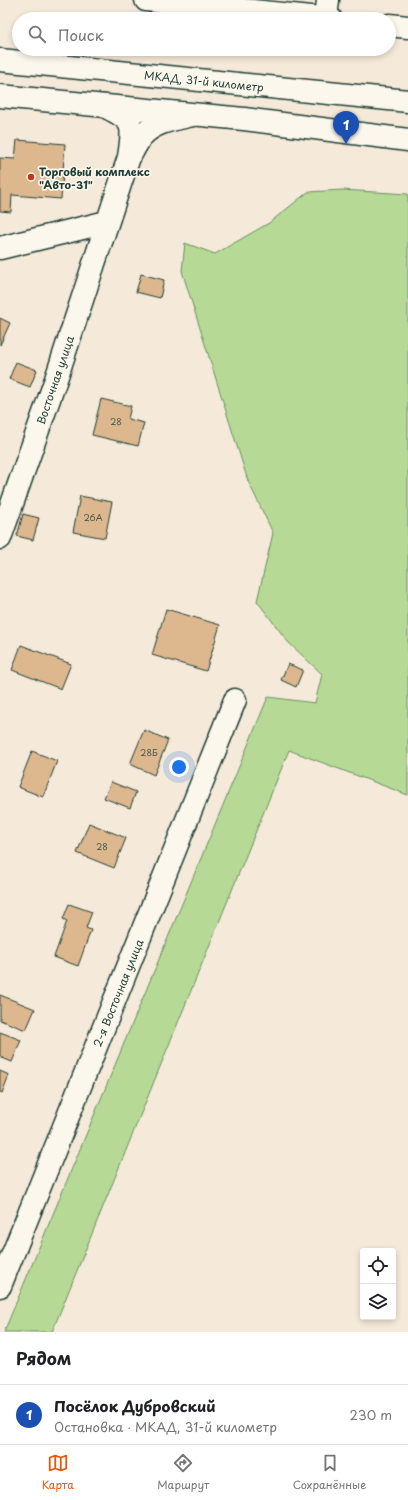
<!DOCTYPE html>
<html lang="ru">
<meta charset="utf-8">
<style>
:root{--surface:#fff;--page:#f2f2f2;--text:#202124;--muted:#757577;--line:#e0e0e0;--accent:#ea580c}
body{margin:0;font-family:"Playpen Sans",sans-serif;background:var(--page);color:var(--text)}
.controls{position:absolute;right:12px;bottom:12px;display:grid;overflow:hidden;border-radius:4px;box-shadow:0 2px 6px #0003}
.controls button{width:36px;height:36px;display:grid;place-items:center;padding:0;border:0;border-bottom:1px solid var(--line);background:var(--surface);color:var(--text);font:20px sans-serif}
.you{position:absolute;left:179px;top:767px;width:14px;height:14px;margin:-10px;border:3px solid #fff;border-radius:50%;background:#1a73e8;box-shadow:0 0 0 6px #1a73e833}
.badge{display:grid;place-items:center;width:26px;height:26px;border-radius:50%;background:var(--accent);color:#fff;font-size:13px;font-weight:700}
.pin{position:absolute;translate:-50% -33px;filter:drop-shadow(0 1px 2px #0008)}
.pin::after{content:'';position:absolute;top:21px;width:14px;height:12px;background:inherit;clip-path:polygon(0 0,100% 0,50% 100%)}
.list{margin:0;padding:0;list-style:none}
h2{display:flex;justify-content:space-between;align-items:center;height:52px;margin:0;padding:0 16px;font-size:17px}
h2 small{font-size:13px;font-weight:400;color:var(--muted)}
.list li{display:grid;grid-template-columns:26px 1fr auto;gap:12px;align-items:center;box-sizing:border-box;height:60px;padding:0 16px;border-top:1px solid var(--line)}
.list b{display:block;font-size:15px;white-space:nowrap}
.list p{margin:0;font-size:13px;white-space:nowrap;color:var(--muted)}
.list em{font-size:13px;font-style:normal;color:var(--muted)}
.icon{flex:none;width:22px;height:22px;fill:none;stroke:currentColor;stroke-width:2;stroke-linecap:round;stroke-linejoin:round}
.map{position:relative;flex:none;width:408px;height:1332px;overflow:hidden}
.search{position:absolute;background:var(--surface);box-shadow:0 2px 6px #0003;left:12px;right:12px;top:12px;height:44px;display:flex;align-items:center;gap:10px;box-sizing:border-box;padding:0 14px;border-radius:22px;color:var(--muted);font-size:15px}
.sheet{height:112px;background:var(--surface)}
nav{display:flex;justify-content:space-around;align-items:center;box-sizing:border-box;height:56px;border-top:1px solid var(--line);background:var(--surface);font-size:11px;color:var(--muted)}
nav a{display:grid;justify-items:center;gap:2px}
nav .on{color:var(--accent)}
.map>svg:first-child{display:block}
.green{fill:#b6da95;stroke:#6a8c64}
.building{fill:#ddb88f;stroke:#1f3d34}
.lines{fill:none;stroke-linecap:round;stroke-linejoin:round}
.minor-casing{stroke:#1f3d34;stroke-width:25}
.major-casing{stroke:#1f3d34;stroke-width:25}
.highway-casing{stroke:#1f3d34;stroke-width:25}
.minor{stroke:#fbf7ec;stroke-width:22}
.major{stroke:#fbf7ec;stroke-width:22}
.highway{stroke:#fbf7ec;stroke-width:22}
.poi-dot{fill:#c8321e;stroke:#fbf7ec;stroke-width:1.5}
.labels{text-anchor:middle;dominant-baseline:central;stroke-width:3.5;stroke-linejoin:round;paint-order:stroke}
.number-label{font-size:9px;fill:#4e5c4b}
.street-label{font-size:11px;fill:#1f3d34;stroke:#fbf7ec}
.poi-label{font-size:11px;font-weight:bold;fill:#1f3d34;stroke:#fbf7ec;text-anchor:start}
</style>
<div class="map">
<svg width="408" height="1332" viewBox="0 0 408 1332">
<rect width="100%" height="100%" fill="#f5ead9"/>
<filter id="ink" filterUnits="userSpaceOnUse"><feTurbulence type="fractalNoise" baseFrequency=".025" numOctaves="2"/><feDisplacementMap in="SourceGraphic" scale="8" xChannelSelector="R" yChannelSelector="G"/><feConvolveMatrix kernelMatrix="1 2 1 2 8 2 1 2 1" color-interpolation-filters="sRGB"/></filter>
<g filter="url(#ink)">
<path class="green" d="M 342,190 L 408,194 L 408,795 L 289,750 L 52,1332 L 4,1332 L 268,697 L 315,703 L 322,674 L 288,642 L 257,601 L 273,533 L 248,481 L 182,271 L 185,243 L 215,254 L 269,223 L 308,192 Z"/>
<path class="building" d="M 17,140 L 65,144 L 61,199 L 12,195 L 11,212 L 0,211 L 0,158 L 15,159 Z
M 141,274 L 164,280 L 160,298 L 136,292 Z
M 0,318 L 10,323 L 0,345 Z
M 16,362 L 37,370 L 30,387 L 9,379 Z
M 101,399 L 131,406 L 128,419 L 144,423 L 138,446 L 92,435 Z
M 80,496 L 112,502 L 105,538 L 73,532 Z
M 23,514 L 39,518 L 33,540 L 17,536 Z
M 166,609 L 220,625 L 206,671 L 152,655 Z
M 21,645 L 71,664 L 61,689 L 12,670 Z
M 288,664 L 303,670 L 296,687 L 281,680 Z
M 144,730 L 168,740 L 154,775 L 130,764 Z
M 32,751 L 57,761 L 43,797 L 18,787 Z
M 111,782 L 136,792 L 130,808 L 104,798 Z
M 89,823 L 126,838 L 114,868 L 77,853 Z
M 69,904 L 92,912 L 86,928 L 91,930 L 78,966 L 54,957 L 67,921 L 63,919 Z
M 0,995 L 35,1009 L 26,1030 L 0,1020 Z
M 0,1032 L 21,1040 L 12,1062 L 0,1057 Z
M 0,1071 L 9,1075 L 2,1093 L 0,1092 Z"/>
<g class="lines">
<defs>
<path id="minor" d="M 326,19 L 328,0
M 130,156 C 133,150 137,143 141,137 C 153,122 175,119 193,115
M 0,248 L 107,222
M 0,538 L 56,379 L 129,157 C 134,124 135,121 104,106
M 0,1286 L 235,700"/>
<path id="major" d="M 0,96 L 244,119 L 408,140"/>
<path id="highway" d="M 146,0 L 331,19
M 389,25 L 408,27
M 0,60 L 408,101"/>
</defs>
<use href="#minor" class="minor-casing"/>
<use href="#major" class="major-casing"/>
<use href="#highway" class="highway-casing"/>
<use href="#minor" class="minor"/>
<use href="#major" class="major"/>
<use href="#highway" class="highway"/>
</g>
</g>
<circle class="poi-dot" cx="31" cy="177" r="4"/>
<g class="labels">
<g class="number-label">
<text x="116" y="421">28</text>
<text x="93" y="517">26А</text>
<text x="149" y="752">28Б</text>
<text x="102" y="846">28</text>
</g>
<g class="street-label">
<text transform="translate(204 81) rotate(6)">МКАД, 31-й километр</text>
<text transform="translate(55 380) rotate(-71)">Восточная улица</text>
<text transform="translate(118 993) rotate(-68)">2-я Восточная улица</text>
</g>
<g class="poi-label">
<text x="39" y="171">Торговый комплекс<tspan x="39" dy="13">"Авто-31"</tspan></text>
</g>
</g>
</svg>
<div class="controls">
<button><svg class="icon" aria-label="locate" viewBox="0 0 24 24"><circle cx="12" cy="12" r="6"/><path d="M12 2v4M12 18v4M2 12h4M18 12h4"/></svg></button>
<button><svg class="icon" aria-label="layers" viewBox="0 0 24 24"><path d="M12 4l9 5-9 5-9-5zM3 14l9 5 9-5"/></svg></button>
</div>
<div class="you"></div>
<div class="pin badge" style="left:346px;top:144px;background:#1a4fb4">1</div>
<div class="search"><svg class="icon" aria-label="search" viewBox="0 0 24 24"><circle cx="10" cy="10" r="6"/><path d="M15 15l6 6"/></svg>Поиск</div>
</div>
<section class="sheet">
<h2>Рядом<small></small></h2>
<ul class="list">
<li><span class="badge" style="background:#1a4fb4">1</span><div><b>Посёлок Дубровский</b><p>Остановка · МКАД, 31-й километр</p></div><em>230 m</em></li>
</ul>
</section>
<nav>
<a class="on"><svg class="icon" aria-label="map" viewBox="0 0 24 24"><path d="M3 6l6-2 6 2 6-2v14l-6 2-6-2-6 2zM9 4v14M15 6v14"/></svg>Карта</a>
<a><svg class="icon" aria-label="directions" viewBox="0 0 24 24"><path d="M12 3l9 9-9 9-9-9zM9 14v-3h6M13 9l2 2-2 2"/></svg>Маршрут</a>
<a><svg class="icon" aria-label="saved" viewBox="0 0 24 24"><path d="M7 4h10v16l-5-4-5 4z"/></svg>Сохранённые</a>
</nav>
